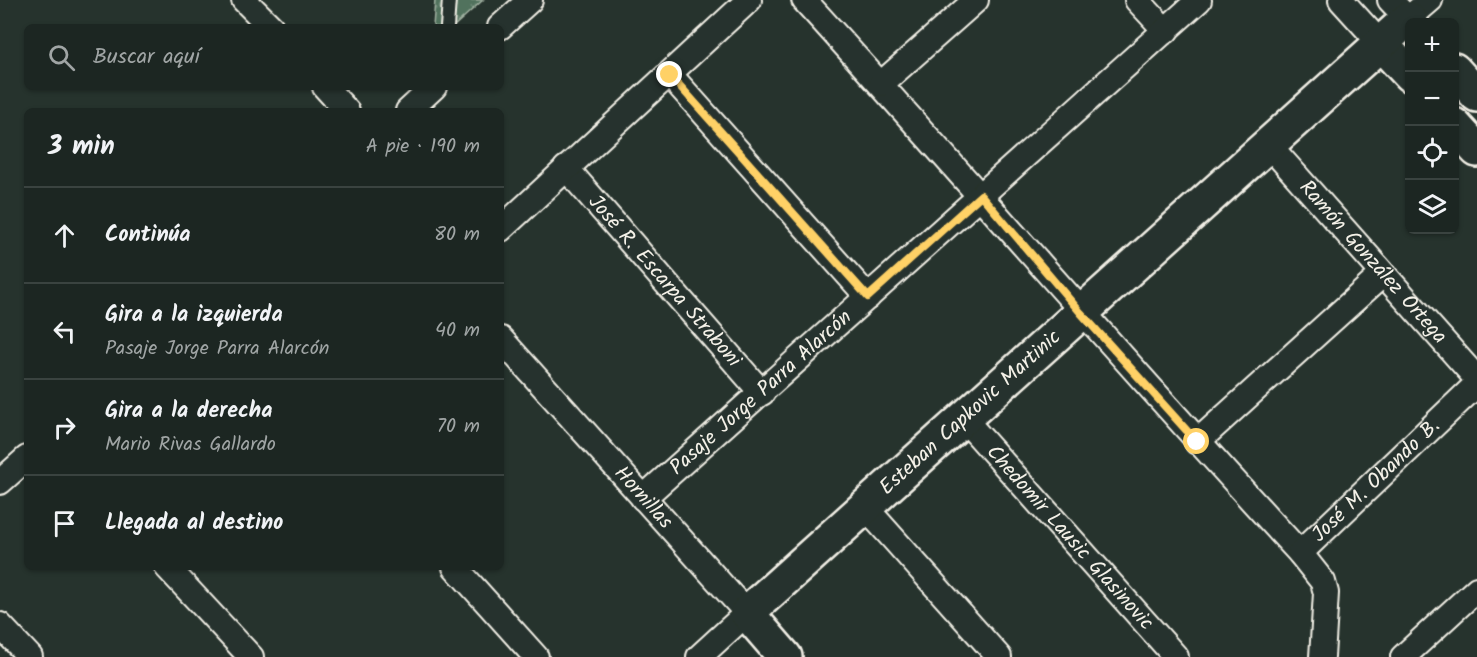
<!DOCTYPE html>
<html lang="es">
<meta charset="utf-8">
<style>
:root{--surface:#1c2622;--page:#252e2a;--text:#f1f3f6;--muted:#a0a5a5;--line:#3a4340}
body{margin:0;font-family:Kalam,sans-serif;background:var(--page);color:var(--text)}
.controls{position:absolute;right:18px;top:18px;display:grid;overflow:hidden;border-radius:9px;box-shadow:0 2px 4px #0004}
.controls button{width:54px;height:54px;display:grid;place-items:center;padding:0;border:0;border-bottom:2px solid var(--line);background:var(--surface);color:var(--text);font:30px sans-serif}
.stop{position:absolute;width:18px;height:18px;margin:-14px;border:4px solid #ffd166;border-radius:50%;background:#fff}
.stop.end{background:#ffd166;border-color:#fff;box-shadow:0 2px 6px #0008}
.list{margin:0;padding:0;list-style:none}
h2{display:flex;justify-content:space-between;align-items:center;height:78px;margin:0;padding:0 24px;font-size:26px}
h2 small{font-size:20px;font-weight:400;color:var(--muted)}
.list li{display:grid;grid-template-columns:39px 1fr auto;gap:18px;align-items:center;box-sizing:border-box;height:96px;padding:0 24px;border-top:2px solid var(--line)}
.list b{display:block;font-size:22px;white-space:nowrap}
.list p{margin:0;font-size:20px;white-space:nowrap;color:var(--muted)}
.list em{font-size:20px;font-style:normal;color:var(--muted)}
.icon{flex:none;width:33px;height:33px;fill:none;stroke:currentColor;stroke-width:2;stroke-linecap:round;stroke-linejoin:round}
.map{position:relative;flex:none;width:1477px;height:657px;overflow:hidden}
.search{position:absolute;background:var(--surface);box-shadow:0 2px 4px #0004;left:24px;top:24px;width:480px;height:66px;display:flex;align-items:center;gap:15px;box-sizing:border-box;padding:0 21px;border-radius:9px;color:var(--muted);font-size:22px}
.panel{position:absolute;background:var(--surface);box-shadow:0 2px 4px #0004;left:24px;top:108px;width:480px;height:462px;border-radius:9px}
.map>svg:first-child{display:block}
.park{fill:url(#park-tufts);stroke:#a2b2a2;stroke-width:1.5}
.lines{fill:none;stroke-linecap:round;stroke-linejoin:round}
.lane-casing{stroke:#f4f1e8;stroke-width:16}
.street-casing{stroke:#f4f1e8;stroke-width:28}
.secondary-casing{stroke:#f4f1e8;stroke-width:38}
.lane{stroke:#26332d;stroke-width:12}
.street{stroke:#26332d;stroke-width:24}
.secondary{stroke:#26332d;stroke-width:33}
.route{stroke:#ffd166;stroke-width:8}
.labels{text-anchor:middle;dominant-baseline:central;stroke-width:4.5;stroke-linejoin:round;paint-order:stroke}
.street-label{font-size:21px;fill:#f4f1e8;stroke:#26332d}
</style>
<div class="map">
<svg width="1477" height="657" viewBox="0 0 1477 657">
<defs>
<pattern id="park-tufts" width="24" height="20" patternUnits="userSpaceOnUse" patternTransform="scale(1.5)"><rect width="24" height="20" fill="#51725d"/><path d="M3 7l-1-3M5 7V3M7 7l1-3M15 17l-1-3M17 17v-4M19 17l1-3" fill="none" stroke="#6b8774"/></pattern>
</defs>
<rect width="100%" height="100%" fill="#26332d"/>
<filter id="ink" filterUnits="userSpaceOnUse"><feTurbulence type="fractalNoise" baseFrequency=".0167" numOctaves="2"/><feDisplacementMap in="SourceGraphic" scale="12" xChannelSelector="R" yChannelSelector="G"/><feConvolveMatrix kernelMatrix="1 2 1 2 8 2 1 2 1" color-interpolation-filters="sRGB"/></filter>
<g filter="url(#ink)">
<path class="park" d="M 435,0 L 483,0 L 453,27 L 433,27 Z"/>
<g class="lines">
<defs>
<path id="lane" d="M 447,27 L 449,0"/>
<g id="street">
<path d="M 244,0 L 271,27"/>
<path d="M 804,0 C 971,183 1132,371 1300,553 L 1323,582 L 1326,593 L 1322,657"/>
<path d="M 1137,0 L 1166,31"/>
<path d="M 1341,0 L 1381,44"/>
<path d="M 1390,0 L 1408,19 L 1430,0"/>
<path d="M 500,27 L 530,0"/>
<path d="M 670,75 L 868,297"/>
<path d="M 881,84 L 976,0"/>
<path d="M 325,87 L 347,111"/>
<path d="M 408,111 L 434,87"/>
<path id="s1" d="M 1268,144 L 1477,379"/>
<path id="s2" d="M 566,168 L 762,393"/>
<path d="M 501,229 L 749,0"/>
<path id="s3" d="M 501,339 L 747,613 L 699,657"/>
<path id="s4" d="M 964,419 L 1176,657"/>
<path d="M 1197,442 L 1383,274"/>
<path d="M 0,482 L 27,458"/>
<path id="s5" d="M 643,498 L 1199,0"/>
<path d="M 865,507 L 999,657"/>
<path id="s6" d="M 1300,553 L 1477,384"/>
<path d="M 167,567 L 251,657"/>
<path d="M 455,567 L 536,657"/>
<path d="M 0,625 L 30,657"/>
<path d="M 1403,657 L 1477,589"/>
</g>
<g id="secondary">
<path d="M 1381,44 L 1410,75"/>
<path d="M 1454,70 L 1477,95"/>
<path d="M 1454,125 L 1477,150"/>
<path id="s7" d="M 785,657 L 747,613 L 1408,19 L 1411,22"/>
</g>
</defs>
<use href="#lane" class="lane-casing"/>
<use href="#street" class="street-casing"/>
<use href="#secondary" class="secondary-casing"/>
<use href="#lane" class="lane"/>
<use href="#street" class="street"/>
<use href="#secondary" class="secondary"/>
</g>
</g>
<g class="lines" filter="url(#ink)">
<path class="route" d="M 670,75 L 868,297 L 981,195 L 1081,313 L 1197,442"/>
</g>
<g class="labels">
<g class="street-label">
<text stroke="none"><textPath href="#s1" startOffset="158">Ramón González Ortega</textPath></text>
<text stroke="none"><textPath href="#s2" startOffset="150">José R. Escarpa Straboni</textPath></text>
<text stroke="none"><textPath href="#s5" startOffset="158">Pasaje Jorge Parra Alarcón</textPath></text>
<text stroke="none"><textPath href="#s7" startOffset="358">Esteban Capkovic Martinic</textPath></text>
<text stroke="none"><textPath href="#s6" startOffset="105">José M. Obando B.</textPath></text>
<text stroke="none"><textPath href="#s3" startOffset="213">Hornillas</textPath></text>
<text stroke="none"><textPath href="#s4" startOffset="159">Chedomir Lausic Glasinovic</textPath></text>
</g>
</g>
</svg>
<div class="controls">
<button>+</button>
<button>−</button>
<button><svg class="icon" aria-label="locate" viewBox="0 0 24 24"><circle cx="12" cy="12" r="6"/><path d="M12 2v4M12 18v4M2 12h4M18 12h4"/></svg></button>
<button><svg class="icon" aria-label="layers" viewBox="0 0 24 24"><path d="M12 4l9 5-9 5-9-5zM3 14l9 5 9-5"/></svg></button>
</div>
<div class="stop" style="left:1197px;top:442px"></div>
<div class="stop end" style="left:670px;top:75px"></div>
<div class="search"><svg class="icon" aria-label="search" viewBox="0 0 24 24"><circle cx="10" cy="10" r="6"/><path d="M15 15l6 6"/></svg>Buscar aquí</div>
<section class="panel">
<h2>3 min<small>A pie · 190 m</small></h2>
<ul class="list">
<li><svg class="icon" aria-label="ahead" viewBox="0 0 24 24"><path d="M12 20V5M6 11l6-6 6 6"/></svg><div><b>Continúa</b></div><em>80 m</em></li>
<li><svg class="icon" aria-label="left" viewBox="0 0 24 24"><path d="M17 20v-9H6M10 6l-5 5 5 5"/></svg><div><b>Gira a la izquierda</b><p>Pasaje Jorge Parra Alarcón</p></div><em>40 m</em></li>
<li><svg class="icon" aria-label="right" viewBox="0 0 24 24"><path d="M7 20v-9h11M14 6l5 5-5 5"/></svg><div><b>Gira a la derecha</b><p>Mario Rivas Gallardo</p></div><em>70 m</em></li>
<li><svg class="icon" aria-label="arrive" viewBox="0 0 24 24"><path d="M6 21V4h12l-3 4 3 4H6"/></svg><div><b>Llegada al destino</b></div></li>
</ul>
</section>
</div>
